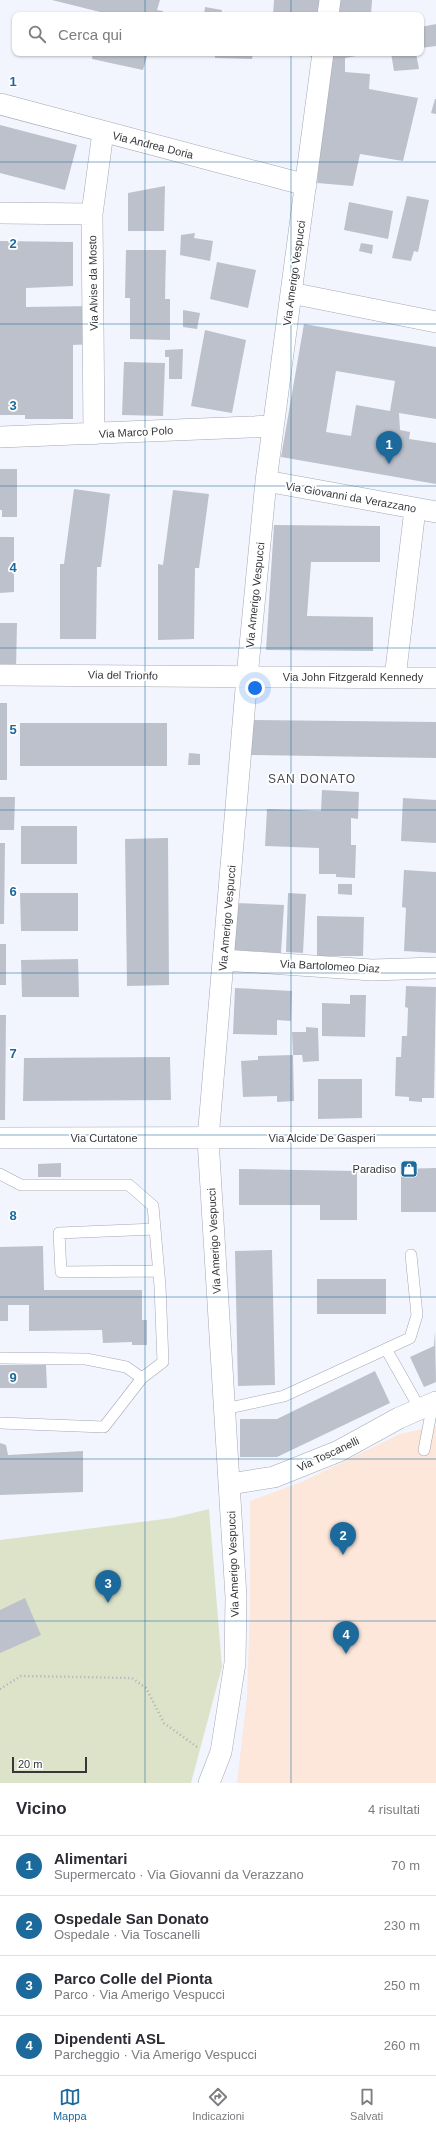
<!DOCTYPE html>
<html lang="it">
<meta charset="utf-8">
<style>
:root{--surface:#fff;--page:#f2f2f3;--text:#2b2b33;--muted:#7c7c81;--line:#e1e1e2;--accent:#1c699c}
body{margin:0;font-family:Arial,sans-serif;background:var(--page);color:var(--text)}
.scale{position:absolute;left:12px;bottom:10px;width:75px;box-sizing:border-box;padding-left:4px;border:2px solid #36373b;border-top:0;font-size:11px;line-height:14px;white-space:nowrap;color:#36373b;-webkit-text-stroke:3px #fff;paint-order:stroke}
.you{position:absolute;left:255px;top:688px;width:14px;height:14px;margin:-10px;border:3px solid #fff;border-radius:50%;background:#1a73e8;box-shadow:0 0 0 6px #1a73e833}
.badge{display:grid;place-items:center;width:26px;height:26px;border-radius:50%;background:var(--accent);color:#fff;font-size:13px;font-weight:700}
.pin{position:absolute;translate:-50% -33px;filter:drop-shadow(0 1px 2px #0008)}
.pin::after{content:'';position:absolute;top:21px;width:14px;height:12px;background:inherit;clip-path:polygon(0 0,100% 0,50% 100%)}
.list{margin:0;padding:0;list-style:none}
h2{display:flex;justify-content:space-between;align-items:center;height:52px;margin:0;padding:0 16px;font-size:17px}
h2 small{font-size:13px;font-weight:400;color:var(--muted)}
.list li{display:grid;grid-template-columns:26px 1fr auto;gap:12px;align-items:center;box-sizing:border-box;height:60px;padding:0 16px;border-top:1px solid var(--line)}
.list b{display:block;font-size:15px;white-space:nowrap}
.list p{margin:0;font-size:13px;white-space:nowrap;color:var(--muted)}
.list em{font-size:13px;font-style:normal;color:var(--muted)}
.icon{flex:none;width:22px;height:22px;fill:none;stroke:currentColor;stroke-width:2;stroke-linecap:round;stroke-linejoin:round}
.map{position:relative;flex:none;width:436px;height:1783px;overflow:hidden}
.search{position:absolute;background:var(--surface);box-shadow:0 1px 3px #0004;left:12px;right:12px;top:12px;height:44px;display:flex;align-items:center;gap:10px;box-sizing:border-box;padding:0 14px;border-radius:8px;color:var(--muted);font-size:15px}
.sheet{height:292px;background:var(--surface)}
nav{display:flex;justify-content:space-around;align-items:center;box-sizing:border-box;height:56px;border-top:1px solid var(--line);background:var(--surface);font-size:11px;color:var(--muted)}
nav a{display:grid;justify-items:center;gap:2px}
nav .on{color:var(--accent)}
.map>svg:first-child{display:block}
.medical{fill:#fde6da}
.green{fill:#dde3c9}
.building{fill:#bdc1cb;fill-rule:evenodd}
.lines{fill:none;stroke-linecap:round;stroke-linejoin:round}
.service-casing{stroke:#a4a8b2;stroke-width:12}
.minor-casing{stroke:#a4a8b2;stroke-width:22}
.path{stroke:#acaeb5;stroke-width:2.5;stroke-dasharray:1 3;stroke-linecap:butt}
.service{stroke:#fff;stroke-width:11}
.minor{stroke:#fff;stroke-width:21}
.grid{fill:none;stroke:#1c699c;stroke-width:1;stroke-opacity:0.55}
.labels{text-anchor:middle;dominant-baseline:central;stroke-width:3.5;stroke-linejoin:round;paint-order:stroke}
.street-label{font-size:11px;fill:#36373b;stroke:#fff}
.poi-label{font-size:11px;fill:#36373b;stroke:#fff;text-anchor:end}
.neighbourhood-label{font-size:12px;letter-spacing:1px;fill:#454851;stroke:#fff}
.grid-label{font-size:13px;text-anchor:middle;font-weight:bold;fill:#1c699c;stroke:#fff;stroke-width:3.5;stroke-linejoin:round;paint-order:stroke}
</style>
<div class="map">
<svg width="436" height="1783" viewBox="0 0 436 1783">
<rect width="100%" height="100%" fill="#f2f5fe"/>
<path class="medical" d="M 436,1426 L 436,1783 L 237,1783 L 247,1696 L 250,1609 L 250,1501 L 302,1482 L 400,1434 Z"/>
<path class="green" d="M 209,1509 L 222,1667 L 191,1783 L 0,1783 L 0,1540 L 172,1518 Z"/>
<path class="building" d="M 52,0 L 160,0 L 157,10 L 163,11 L 162,15 L 104,15 L 104,13 Z
M 274,0 L 321,0 L 320,15 L 273,15 Z
M 337,0 L 372,0 L 371,15 L 335,15 Z
M 205,7 L 222,10 L 221,15 L 204,15 Z
M 436,24 L 436,46 L 421,48 L 421,27 Z
M 93,53 L 148,53 L 143,70 L 92,59 Z
M 215,53 L 253,53 L 252,59 L 215,58 Z
M 298,53 L 313,53 L 312,57 Z
M 330,53 L 373,53 L 345,58 L 345,72 L 370,74 L 369,89 L 418,98 L 403,161 L 360,154 L 353,186 L 317,183 Z
M 391,53 L 416,53 L 419,69 L 394,71 Z
M 435,99 L 436,99 L 436,114 L 431,113 Z
M 0,125 L 77,145 L 65,190 L 0,173 Z
M 165,186 L 164,231 L 128,231 L 128,193 Z
M 407,196 L 429,200 L 418,252 L 414,251 L 411,261 L 392,258 Z
M 349,202 L 393,211 L 388,239 L 344,230 Z
M 195,233 L 194,238 L 213,241 L 210,261 L 180,255 L 181,235 Z
M 0,241 L 73,242 L 73,286 L 26,288 L 26,307 L 93,306 L 93,344 L 73,345 L 73,419 L 25,419 L 25,415 L 0,415 Z
M 361,243 L 373,245 L 372,254 L 359,251 Z
M 126,250 L 166,250 L 165,299 L 170,299 L 170,340 L 130,339 L 130,298 L 125,298 Z
M 217,262 L 256,270 L 248,308 L 210,299 Z
M 183,310 L 200,313 L 197,329 L 183,327 Z
M 304,324 L 436,347 L 436,419 L 399,413 L 400,430 L 410,432 L 409,439 L 436,443 L 436,484 L 281,457 ZM 336,371 L 395,381 L 390,411 L 356,405 L 351,436 L 326,432 Z
M 205,330 L 246,340 L 232,413 L 191,406 Z
M 183,349 L 182,379 L 169,379 L 169,357 L 165,357 L 165,350 Z
M 124,362 L 165,363 L 163,416 L 122,415 Z
M 0,469 L 17,469 L 17,517 L 2,517 L 2,510 L 0,510 Z
M 74,489 L 110,494 L 101,567 L 97,567 L 96,639 L 60,639 L 60,564 L 64,564 Z
M 173,490 L 209,494 L 199,568 L 195,568 L 194,639 L 158,640 L 158,564 L 163,565 Z
M 274,525 L 380,526 L 380,562 L 311,562 L 307,616 L 373,617 L 373,651 L 266,650 Z
M 0,537 L 14,537 L 14,592 L 0,593 Z
M 0,623 L 17,623 L 16,669 L 0,669 Z
M 0,703 L 7,703 L 7,780 L 0,780 Z
M 250,720 L 436,722 L 436,758 L 249,755 Z
M 20,723 L 167,723 L 167,766 L 20,766 Z
M 189,753 L 200,754 L 200,765 L 188,765 Z
M 322,790 L 359,792 L 358,819 L 351,818 L 351,845 L 356,845 L 355,878 L 336,877 L 336,874 L 319,874 L 319,848 L 265,846 L 267,809 L 321,811 Z
M 0,797 L 15,797 L 14,830 L 0,830 Z
M 403,798 L 436,800 L 436,843 L 401,841 Z
M 21,826 L 77,826 L 77,864 L 21,864 Z
M 168,838 L 169,985 L 127,986 L 125,839 Z
M 0,843 L 5,843 L 4,924 L 0,924 Z
M 404,870 L 436,872 L 436,953 L 404,951 L 406,908 L 402,907 Z
M 338,884 L 352,884 L 352,895 L 338,894 Z
M 20,893 L 78,893 L 78,931 L 21,931 Z
M 288,893 L 306,894 L 303,953 L 286,952 Z
M 235,903 L 284,905 L 281,953 L 233,950 Z
M 317,916 L 364,917 L 363,956 L 317,956 Z
M 0,944 L 6,944 L 6,985 L 0,985 Z
M 78,959 L 79,997 L 22,997 L 21,960 Z
M 406,986 L 436,987 L 434,1098 L 422,1098 L 422,1102 L 409,1101 L 409,1097 L 395,1096 L 396,1057 L 401,1057 L 402,1036 L 407,1036 L 408,1008 L 405,1007 Z
M 235,988 L 292,991 L 291,1021 L 277,1020 L 277,1035 L 233,1034 Z
M 350,995 L 366,995 L 365,1037 L 322,1036 L 322,1003 L 350,1004 Z
M 0,1015 L 6,1015 L 5,1120 L 0,1120 Z
M 306,1027 L 318,1028 L 319,1061 L 303,1062 L 302,1055 L 293,1055 L 292,1032 L 306,1032 Z
M 293,1055 L 294,1101 L 277,1102 L 277,1096 L 243,1097 L 241,1061 L 258,1060 L 258,1056 Z
M 170,1057 L 171,1100 L 23,1101 L 24,1058 Z
M 318,1079 L 362,1079 L 362,1118 L 318,1119 Z
M 61,1163 L 61,1177 L 38,1177 L 38,1164 Z
M 436,1168 L 436,1212 L 401,1212 L 401,1169 Z
M 239,1169 L 357,1171 L 357,1220 L 320,1220 L 320,1205 L 239,1205 Z
M 43,1246 L 44,1290 L 142,1290 L 142,1320 L 147,1320 L 147,1345 L 132,1345 L 132,1342 L 103,1343 L 102,1330 L 29,1331 L 29,1305 L 8,1305 L 8,1321 L 0,1321 L 0,1247 Z
M 272,1250 L 275,1385 L 238,1386 L 235,1251 Z
M 317,1279 L 386,1279 L 386,1314 L 317,1314 Z
M 435,1331 L 436,1382 L 424,1387 L 410,1357 L 434,1346 Z
M 0,1365 L 46,1365 L 47,1388 L 0,1388 Z
M 375,1371 L 390,1403 L 277,1457 L 240,1457 L 240,1419 L 277,1419 Z
M 0,1443 L 6,1445 L 8,1455 L 83,1451 L 83,1492 L 0,1495 Z
M 25,1598 L 41,1635 L 0,1653 L 0,1610 Z"/>
<g class="lines">
<defs>
<path id="service" d="M 0,1174 L 21,1185 L 129,1185 L 153,1206 L 160,1286 L 163,1362 L 142,1378 L 104,1427 L 0,1423
M 155,1229 L 59,1233 L 61,1272 L 158,1271
M 386,1349 L 410,1338 L 417,1315 L 411,1255
M 0,1358 L 86,1359 L 126,1367 L 142,1378
M 225,1409 L 284,1396 L 386,1349 L 420,1409
M 424,1450 L 433,1403"/>
<path id="minor" d="M 328,15 L 330,0
M 0,104 L 306,185
M 0,213 L 92,214
M 291,293 L 436,322
M 94,434 L 92,214 L 103,132
M 0,437 L 273,426
M 266,481 L 436,512
M 0,675 L 436,678
M 395,678 L 415,509
M 224,960 L 372,970 L 436,968
M 0,1138 L 436,1137
M 230,1484 L 274,1477 L 339,1451 L 399,1418 L 436,1402
M 209,1783 L 221,1752 L 235,1663 L 236,1597 L 208,1139 L 247,677 L 266,481 L 323,53"/>
</defs>
<use href="#service" class="service-casing"/>
<use href="#minor" class="minor-casing"/>
<path class="path" d="M 0,1689 L 21,1676 L 132,1678 L 146,1688 L 164,1723 L 197,1747"/>
<use href="#service" class="service"/>
<use href="#minor" class="minor"/>
</g>
<path class="grid" d="M 145,0 L 145,15M 291,0 L 291,15M 145,53 L 145,1783M 291,53 L 291,1783M 0,162 L 436,162M 0,324 L 436,324M 0,486 L 436,486M 0,648 L 436,648M 0,810 L 436,810M 0,973 L 436,973M 0,1135 L 436,1135M 0,1297 L 436,1297M 0,1459 L 436,1459M 0,1621 L 436,1621"/>
<defs>
<symbol id="shop-square" viewBox="-11 -11 22 22"><rect x="-9" y="-9" width="18" height="18" rx="4" fill="#1c699c" stroke="#fff"/><path d="M-5-2.5h2.3a2.7 3.5 0 0 1 5.4 0H5L5.5 6h-11ZM-1.5-2.5h3a1.5 2.3 0 0 0-3 0Z" fill="#fff"/></symbol>
</defs>
<g fill-rule="evenodd">
<use href="#shop-square" x="399" y="1159" width="20" height="20"/>
</g>
<g class="labels">
<g class="street-label">
<text transform="translate(153 145) rotate(14)">Via Andrea Doria</text>
<text transform="translate(294 273) rotate(-82)">Via Amerigo Vespucci</text>
<text transform="translate(93 283) rotate(-91)">Via Alvise da Mosto</text>
<text transform="translate(136 432) rotate(-3)">Via Marco Polo</text>
<text transform="translate(351 497) rotate(10)">Via Giovanni da Verazzano</text>
<text transform="translate(255 595) rotate(-84)">Via Amerigo Vespucci</text>
<text transform="translate(123 675) rotate(1)">Via del Trionfo</text>
<text x="353" y="677">Via John Fitzgerald Kennedy</text>
<text transform="translate(227 918) rotate(-85)">Via Amerigo Vespucci</text>
<text transform="translate(330 966) rotate(3)">Via Bartolomeo Diaz</text>
<text x="104" y="1138">Via Curtatone</text>
<text x="322" y="1138">Via Alcide De Gasperi</text>
<text transform="translate(214 1241) rotate(-93)">Via Amerigo Vespucci</text>
<text transform="translate(328 1454) rotate(-25)">Via Toscanelli</text>
<text transform="translate(233 1564) rotate(-92)">Via Amerigo Vespucci</text>
</g>
<g class="poi-label">
<text x="396" y="1169">Paradiso</text>
</g>
<g class="neighbourhood-label">
<text x="312" y="779">SAN DONATO</text>
</g>
</g>
<g class="grid-label">
<text x="13" y="86">1</text>
<text x="13" y="248">2</text>
<text x="13" y="410">3</text>
<text x="13" y="572">4</text>
<text x="13" y="734">5</text>
<text x="13" y="896">6</text>
<text x="13" y="1058">7</text>
<text x="13" y="1220">8</text>
<text x="13" y="1382">9</text>
</g>
</svg>
<div class="scale">20 m</div>
<div class="you"></div>
<div class="pin badge" style="left:389px;top:464px">1</div>
<div class="pin badge" style="left:343px;top:1555px">2</div>
<div class="pin badge" style="left:108px;top:1603px">3</div>
<div class="pin badge" style="left:346px;top:1654px">4</div>
<div class="search"><svg class="icon" aria-label="search" viewBox="0 0 24 24"><circle cx="10" cy="10" r="6"/><path d="M15 15l6 6"/></svg>Cerca qui</div>
</div>
<section class="sheet">
<h2>Vicino<small>4 risultati</small></h2>
<ul class="list">
<li><span class="badge">1</span><div><b>Alimentari</b><p>Supermercato · Via Giovanni da Verazzano</p></div><em>70 m</em></li>
<li><span class="badge">2</span><div><b>Ospedale San Donato</b><p>Ospedale · Via Toscanelli</p></div><em>230 m</em></li>
<li><span class="badge">3</span><div><b>Parco Colle del Pionta</b><p>Parco · Via Amerigo Vespucci</p></div><em>250 m</em></li>
<li><span class="badge">4</span><div><b>Dipendenti ASL</b><p>Parcheggio · Via Amerigo Vespucci</p></div><em>260 m</em></li>
</ul>
</section>
<nav>
<a class="on"><svg class="icon" aria-label="map" viewBox="0 0 24 24"><path d="M3 6l6-2 6 2 6-2v14l-6 2-6-2-6 2zM9 4v14M15 6v14"/></svg>Mappa</a>
<a><svg class="icon" aria-label="directions" viewBox="0 0 24 24"><path d="M12 3l9 9-9 9-9-9zM9 14v-3h6M13 9l2 2-2 2"/></svg>Indicazioni</a>
<a><svg class="icon" aria-label="saved" viewBox="0 0 24 24"><path d="M7 4h10v16l-5-4-5 4z"/></svg>Salvati</a>
</nav>
